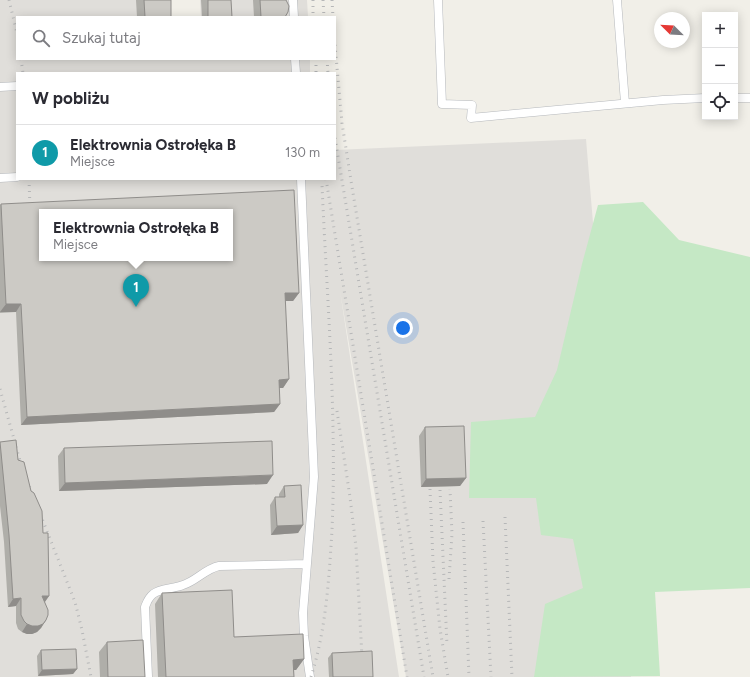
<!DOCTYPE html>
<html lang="pl">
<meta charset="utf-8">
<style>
:root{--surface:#fff;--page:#f2f2f3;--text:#2b2b33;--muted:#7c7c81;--line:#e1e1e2;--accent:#ea4335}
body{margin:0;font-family:Figtree,sans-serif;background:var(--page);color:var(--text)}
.controls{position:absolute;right:12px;top:12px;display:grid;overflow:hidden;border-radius:0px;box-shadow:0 2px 10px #0003}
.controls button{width:36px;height:36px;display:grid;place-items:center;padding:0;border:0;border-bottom:1px solid var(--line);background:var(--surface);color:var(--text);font:20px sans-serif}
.compass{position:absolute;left:654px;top:12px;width:36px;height:36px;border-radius:50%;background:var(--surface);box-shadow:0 2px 10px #0003;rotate:294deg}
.you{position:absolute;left:403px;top:328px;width:14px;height:14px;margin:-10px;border:3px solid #fff;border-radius:50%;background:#1a73e8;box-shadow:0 0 0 6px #1a73e833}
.badge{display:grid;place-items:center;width:26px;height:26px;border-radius:50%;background:var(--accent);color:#fff;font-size:13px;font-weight:700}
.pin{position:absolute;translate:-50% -33px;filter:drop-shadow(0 1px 2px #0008)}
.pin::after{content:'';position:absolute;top:21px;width:14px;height:12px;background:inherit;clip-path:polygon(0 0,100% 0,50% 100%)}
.popup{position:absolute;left:39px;top:209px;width:194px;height:52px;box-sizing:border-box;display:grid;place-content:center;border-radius:0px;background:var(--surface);filter:drop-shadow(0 1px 3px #0005);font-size:13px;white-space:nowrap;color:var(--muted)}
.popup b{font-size:15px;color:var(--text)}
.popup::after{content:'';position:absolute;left:50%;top:100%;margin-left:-8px;border:8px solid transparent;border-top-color:var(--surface)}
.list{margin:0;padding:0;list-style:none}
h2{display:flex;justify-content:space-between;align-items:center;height:52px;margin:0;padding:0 16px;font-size:17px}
h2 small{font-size:13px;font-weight:400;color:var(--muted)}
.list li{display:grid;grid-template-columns:26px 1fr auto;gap:12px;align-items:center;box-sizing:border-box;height:56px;padding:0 16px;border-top:1px solid var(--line)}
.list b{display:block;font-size:15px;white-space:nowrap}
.list p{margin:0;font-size:13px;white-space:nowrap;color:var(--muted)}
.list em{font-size:13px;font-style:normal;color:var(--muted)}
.icon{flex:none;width:22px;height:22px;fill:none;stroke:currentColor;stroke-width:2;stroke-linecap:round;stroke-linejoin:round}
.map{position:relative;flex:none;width:750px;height:677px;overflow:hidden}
.search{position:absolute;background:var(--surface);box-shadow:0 2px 10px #0003;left:16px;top:16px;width:320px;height:44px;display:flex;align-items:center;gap:10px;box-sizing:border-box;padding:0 14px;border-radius:0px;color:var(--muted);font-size:15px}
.panel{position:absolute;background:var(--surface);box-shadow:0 2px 10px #0003;left:16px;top:72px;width:320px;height:108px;border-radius:0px}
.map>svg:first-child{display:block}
.industrial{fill:#e0deda;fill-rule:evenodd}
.green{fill:#c5e8c5}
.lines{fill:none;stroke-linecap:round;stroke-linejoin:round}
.lane-casing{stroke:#b5b8bc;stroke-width:9}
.lane{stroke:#fff;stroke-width:8}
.rail{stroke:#b6b7b8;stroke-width:3;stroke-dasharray:1 5;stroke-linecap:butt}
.wall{fill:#afaea9}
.shaded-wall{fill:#8f8d8a}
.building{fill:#cccac5;stroke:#8f8d8a;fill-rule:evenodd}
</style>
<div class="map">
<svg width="750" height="677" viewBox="0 0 750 677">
<rect width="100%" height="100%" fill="#f1efe8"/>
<path class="industrial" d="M 0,0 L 168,0 L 168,17 L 17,17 L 17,59 L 310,59 L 310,73 L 17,73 L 17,179 L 335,179 L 335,150 L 586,139 L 631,677 L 406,677 L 340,291 L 399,677 L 0,677 ZM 42,212 L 230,212 L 230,258 L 42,258 Z
M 200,0 L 307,0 L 308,17 L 201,17 Z"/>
<path class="green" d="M 643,202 L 679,240 L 750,257 L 750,588 L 655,592 L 660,676 L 534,677 L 545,604 L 583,588 L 573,539 L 541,535 L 536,498 L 469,498 L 471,422 L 535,417 L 557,370 L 582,264 L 598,205 Z"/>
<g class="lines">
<defs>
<path id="lane" d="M 293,0 L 294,17
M 438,0 L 442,104 L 472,105 L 471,118 L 663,100 L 705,98
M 617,0 L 625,103
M 295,59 L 296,73
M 0,87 L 17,86
M 735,98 L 750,98
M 0,178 L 17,177
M 301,179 L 314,477 L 303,613 L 304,636 L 310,677
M 148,677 L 145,607 C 147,602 148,598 153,594 C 161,588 173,589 183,585 C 196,581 205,569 219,566 L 307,564"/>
</defs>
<use href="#lane" class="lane-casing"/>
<use href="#lane" class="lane"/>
<path class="rail" d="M 9,0 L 17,33
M 313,0 L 313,17
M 323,0 L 324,17
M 332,0 L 333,17
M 335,45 L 342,123 L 352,187 L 433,677
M 21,59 L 23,73
M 316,59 L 316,73
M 327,59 L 328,73
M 335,138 L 424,677
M 29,179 L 30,209
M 326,179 L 407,677
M 0,389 L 22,468 L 75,602 L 82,630 L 91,677
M 337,411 L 350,497 L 356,547 L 362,657
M 430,489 L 433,561 L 440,629 L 448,677
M 440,490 L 447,645
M 505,517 L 512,677
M 483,521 L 491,677
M 463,522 L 469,677
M 449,579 L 452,534 L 450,489
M 311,677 C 326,630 329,579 332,530 C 337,415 327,300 322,185"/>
</g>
<path class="wall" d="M 136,0 L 171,0 L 171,17 L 137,17 Z
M 201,0 L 231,0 L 232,17 L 202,17 Z
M 253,0 L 286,0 L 285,17 L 254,17 Z
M 1,204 L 299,293 L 293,301 L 285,301 L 289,379 L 283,388 L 279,388 L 280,404 L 274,412 L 21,425 L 16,312 L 0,313 L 0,205 Z
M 425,427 L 466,478 L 460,486 L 421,487 L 419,436 Z
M 0,442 L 18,460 L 31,491 L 43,533 L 49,596 L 45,602 L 46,620 L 41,628 L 37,632 L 32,634 L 27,634 L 22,632 L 18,629 L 16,623 L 16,606 L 8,607 L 4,542 L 0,506 Z
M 64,448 L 267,484 L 59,491 L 58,456 Z
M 284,486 L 303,525 L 298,533 L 271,535 L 270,505 L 275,497 L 279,497 L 279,494 Z
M 162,593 L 234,637 L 304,659 L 296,670 L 294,670 L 294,677 L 158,677 L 155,604 Z
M 107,642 L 145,677 L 100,677 L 99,652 Z
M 41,650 L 77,669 L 73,674 L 38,676 L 37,656 Z
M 332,653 L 373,677 L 329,677 L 328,658 Z"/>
<path class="shaded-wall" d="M 148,59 L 160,59 L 147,60 Z
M 285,293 L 299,293 L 293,301 L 279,301 Z
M 6,304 L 21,304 L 16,312 L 0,312 Z
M 289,379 L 283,388 L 273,388 L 279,380 Z
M 280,404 L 274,412 L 21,425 L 27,417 Z
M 273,475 L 267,484 L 59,491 L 65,483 Z
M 466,478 L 460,486 L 421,487 L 426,479 Z
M 303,525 L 298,533 L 271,535 L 277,526 Z
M 42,596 L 49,596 L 44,603 Z
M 21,598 L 16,606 L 8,607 L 13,599 Z
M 46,620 L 41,628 L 37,632 L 32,634 L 27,634 L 22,632 L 27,624 Z
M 304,659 L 296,670 L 286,670 L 293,660 Z
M 77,669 L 73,674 L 38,676 L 42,670 Z"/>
<path class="building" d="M 144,0 L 171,0 L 171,17 L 145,17 Z
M 208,0 L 231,0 L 232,17 L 208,17 Z
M 260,0 L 286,0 L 289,6 L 288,12 L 285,17 L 255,17 L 261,17 Z
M 294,190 L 299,293 L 285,293 L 289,379 L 279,380 L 280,404 L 27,417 L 21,304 L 6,304 L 1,204 ZM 42,212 L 230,212 L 230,258 L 42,258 Z
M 464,426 L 466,478 L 426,479 L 425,427 Z
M 16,440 L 18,460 L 24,462 L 31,491 L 34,493 L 42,511 L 43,533 L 48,533 L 49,596 L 42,596 L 48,610 L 48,615 L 46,620 L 43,624 L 38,626 L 32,626 L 27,624 L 24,621 L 21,615 L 21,598 L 13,599 L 9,535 L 0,442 Z
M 272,441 L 273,475 L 65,483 L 64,448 Z
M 301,485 L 303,525 L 277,526 L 275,497 L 285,497 L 284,486 Z
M 232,590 L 234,637 L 303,634 L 304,659 L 293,660 L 294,677 L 166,677 L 162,593 Z
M 143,640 L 145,677 L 108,677 L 107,642 Z
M 76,649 L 77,669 L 42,670 L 41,650 Z
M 372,651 L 373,677 L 333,677 L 332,653 Z"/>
</svg>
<div class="controls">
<button>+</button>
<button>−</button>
<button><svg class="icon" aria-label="locate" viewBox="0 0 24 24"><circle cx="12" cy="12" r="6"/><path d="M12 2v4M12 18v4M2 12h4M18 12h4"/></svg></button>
</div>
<svg class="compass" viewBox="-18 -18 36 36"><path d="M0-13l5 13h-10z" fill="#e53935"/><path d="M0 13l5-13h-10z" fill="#7c7c81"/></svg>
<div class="you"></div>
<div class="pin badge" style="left:136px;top:307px;background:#0f9aa8">1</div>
<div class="popup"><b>Elektrownia Ostrołęka B</b>Miejsce</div>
<div class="search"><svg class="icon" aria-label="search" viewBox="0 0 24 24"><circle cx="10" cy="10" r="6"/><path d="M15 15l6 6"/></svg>Szukaj tutaj</div>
<section class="panel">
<h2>W pobliżu<small></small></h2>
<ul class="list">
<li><span class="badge" style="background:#0f9aa8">1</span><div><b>Elektrownia Ostrołęka B</b><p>Miejsce</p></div><em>130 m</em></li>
</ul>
</section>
</div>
